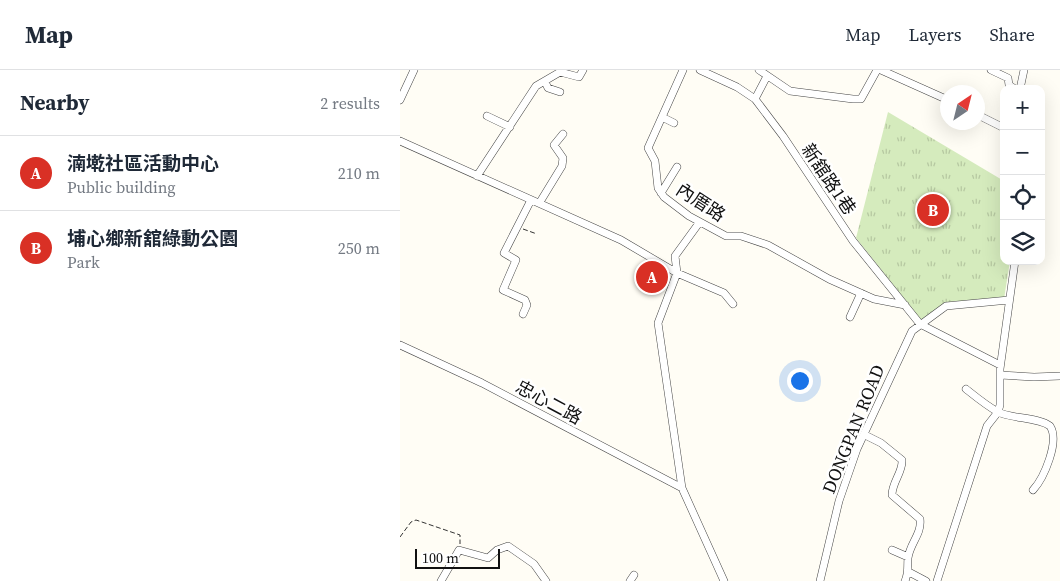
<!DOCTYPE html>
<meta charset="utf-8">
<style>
:root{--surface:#fff;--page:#f6f6f7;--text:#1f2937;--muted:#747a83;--line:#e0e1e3;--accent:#d93025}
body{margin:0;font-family:"Source Serif 4","Noto Sans TC",serif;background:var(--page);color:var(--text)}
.controls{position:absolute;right:15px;top:15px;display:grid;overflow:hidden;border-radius:10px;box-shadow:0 5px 20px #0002}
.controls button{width:45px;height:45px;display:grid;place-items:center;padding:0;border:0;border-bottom:1px solid var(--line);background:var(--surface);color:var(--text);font:25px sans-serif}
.compass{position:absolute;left:540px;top:15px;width:45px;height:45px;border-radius:50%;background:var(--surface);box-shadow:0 5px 20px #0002;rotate:35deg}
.scale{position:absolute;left:15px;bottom:12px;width:85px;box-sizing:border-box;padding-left:5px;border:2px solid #111;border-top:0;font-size:14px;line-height:18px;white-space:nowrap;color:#111;-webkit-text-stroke:4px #fff;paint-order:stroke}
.you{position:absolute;left:399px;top:310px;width:18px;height:18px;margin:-12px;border:4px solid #fff;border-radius:50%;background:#1a73e8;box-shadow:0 0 0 8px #1a73e833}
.badge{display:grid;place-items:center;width:32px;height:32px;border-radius:50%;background:var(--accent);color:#fff;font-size:16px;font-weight:700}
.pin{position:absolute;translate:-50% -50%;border:2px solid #fff;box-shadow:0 1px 5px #0006}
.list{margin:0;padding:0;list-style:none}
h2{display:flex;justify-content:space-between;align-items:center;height:65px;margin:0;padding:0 20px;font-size:21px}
h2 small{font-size:16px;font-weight:400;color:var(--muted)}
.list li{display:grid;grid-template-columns:32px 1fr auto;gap:15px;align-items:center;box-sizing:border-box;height:75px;padding:0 20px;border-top:1px solid var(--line)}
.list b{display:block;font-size:19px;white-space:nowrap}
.list p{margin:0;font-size:16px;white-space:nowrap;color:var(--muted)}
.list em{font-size:16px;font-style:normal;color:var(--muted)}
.icon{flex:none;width:28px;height:28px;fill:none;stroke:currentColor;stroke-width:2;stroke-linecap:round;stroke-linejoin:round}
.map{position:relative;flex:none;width:660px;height:511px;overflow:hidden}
header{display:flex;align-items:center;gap:30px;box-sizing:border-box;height:70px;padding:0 25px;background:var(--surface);border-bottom:1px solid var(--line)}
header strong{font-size:24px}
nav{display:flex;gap:28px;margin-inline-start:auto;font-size:18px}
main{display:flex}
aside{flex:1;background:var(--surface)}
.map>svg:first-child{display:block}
.park{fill:url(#park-tufts)}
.building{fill:url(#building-cross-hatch)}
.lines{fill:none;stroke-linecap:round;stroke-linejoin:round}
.minor-casing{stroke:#444;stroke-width:8}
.path{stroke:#333;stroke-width:1;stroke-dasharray:5 2.5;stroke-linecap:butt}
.minor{stroke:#fff;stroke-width:7}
.labels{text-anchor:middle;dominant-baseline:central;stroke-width:5;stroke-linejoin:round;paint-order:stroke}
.street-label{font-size:18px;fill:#111;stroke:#fff}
</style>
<header>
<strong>Map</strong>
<nav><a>Map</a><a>Layers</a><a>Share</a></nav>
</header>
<main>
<aside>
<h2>Nearby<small>2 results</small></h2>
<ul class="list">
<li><span class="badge">A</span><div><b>湳墘社區活動中心</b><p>Public building</p></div><em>210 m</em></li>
<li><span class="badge">B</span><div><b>埔心鄉新舘綠動公園</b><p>Park</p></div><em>250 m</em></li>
</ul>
</aside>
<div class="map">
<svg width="660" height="511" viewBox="0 0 660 511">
<defs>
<pattern id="park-tufts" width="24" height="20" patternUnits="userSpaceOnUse" patternTransform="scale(1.25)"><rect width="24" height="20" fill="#d5ebbd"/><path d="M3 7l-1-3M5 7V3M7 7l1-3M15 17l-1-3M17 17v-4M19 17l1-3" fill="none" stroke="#b6c8a1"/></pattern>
<pattern id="building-cross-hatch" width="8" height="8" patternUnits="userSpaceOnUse" patternTransform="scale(1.25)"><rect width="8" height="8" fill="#5a524d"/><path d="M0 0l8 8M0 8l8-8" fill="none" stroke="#6d6662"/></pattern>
</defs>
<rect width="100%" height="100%" fill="#fffdf5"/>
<path class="park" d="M 488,42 L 604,111 L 604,191 L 610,191 L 604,229 L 546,232 L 521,250 L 456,168 Z"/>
<path class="building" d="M 248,197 L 263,205 L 256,218 L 241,210 Z"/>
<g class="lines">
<defs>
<path id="minor" d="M 283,0 L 248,78 L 255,91 L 258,118 L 264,127 L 289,146 L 326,166 L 341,166 L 368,175 L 429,209 L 474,229 L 505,235
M 300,0 L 337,17 L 355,29 L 383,66 L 453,171 L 520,254 L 600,295
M 359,0 L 390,21 L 453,29 L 461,29 L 477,0
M 481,0 L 548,30
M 591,0 L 608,8 L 609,15 L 615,19
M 145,12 L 148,18 L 160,22
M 620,19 L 624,0
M 355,29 L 367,6
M 0,30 L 14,0
M 578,45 L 604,58
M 87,46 L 110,57
M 262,47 L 274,53
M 0,71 L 221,170 L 277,203 L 324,223 L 333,234
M 77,106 L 136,16 L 160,2 L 179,7 L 183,0
M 261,123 L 277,97
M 140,132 L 162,96 L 163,88 L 154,75 L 163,64
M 299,153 L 275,186 L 277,203 L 258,253 L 282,418 L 324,511
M 123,244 L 127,235 L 125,230 L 103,220 L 116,190 L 104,183 L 131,130
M 450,247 L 461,223
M 0,275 L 82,313 L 282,418
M 600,305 L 634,307 L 660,306
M 566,319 C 576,327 587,336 598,342 C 612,349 638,347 650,356 C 660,371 644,408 633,420
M 465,365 L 481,373 L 502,390 C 503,402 492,412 492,425 L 520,449 C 522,464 510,473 508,488 C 507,497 509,502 505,511
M 492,480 L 508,487
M 509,502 L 526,511
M 41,511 L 59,480 L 88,488 L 97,480 L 108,476 L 134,494 L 146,511
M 230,511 L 234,505
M 420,511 L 439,431 L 457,379 L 512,261 L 546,236 L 609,230
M 537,511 L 587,356 L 598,342 L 600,335 L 600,299 L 615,191"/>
</defs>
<use href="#minor" class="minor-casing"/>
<path class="path" d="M 123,159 L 137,164
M 0,467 L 11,452 L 16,450 L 60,465 L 60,474"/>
<use href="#minor" class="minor"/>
</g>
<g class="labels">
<g class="street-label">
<text transform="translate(429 109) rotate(56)">新舘路1巷</text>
<text transform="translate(301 132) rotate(33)">內厝路</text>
<text transform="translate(149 332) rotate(28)">忠心二路</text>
<text transform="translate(453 359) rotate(-68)">DONGPAN ROAD</text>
</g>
</g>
</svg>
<div class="controls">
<button>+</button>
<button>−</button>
<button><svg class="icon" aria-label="locate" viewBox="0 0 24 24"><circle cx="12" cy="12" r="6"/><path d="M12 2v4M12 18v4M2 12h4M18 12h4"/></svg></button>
<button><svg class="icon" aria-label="layers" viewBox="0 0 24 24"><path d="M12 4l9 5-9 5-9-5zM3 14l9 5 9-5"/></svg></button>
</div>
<svg class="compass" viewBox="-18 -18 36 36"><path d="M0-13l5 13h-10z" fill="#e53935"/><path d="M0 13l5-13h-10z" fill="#747a83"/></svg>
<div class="scale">100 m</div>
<div class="you"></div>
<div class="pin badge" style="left:252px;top:207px">A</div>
<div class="pin badge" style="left:533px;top:140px">B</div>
</div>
</main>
